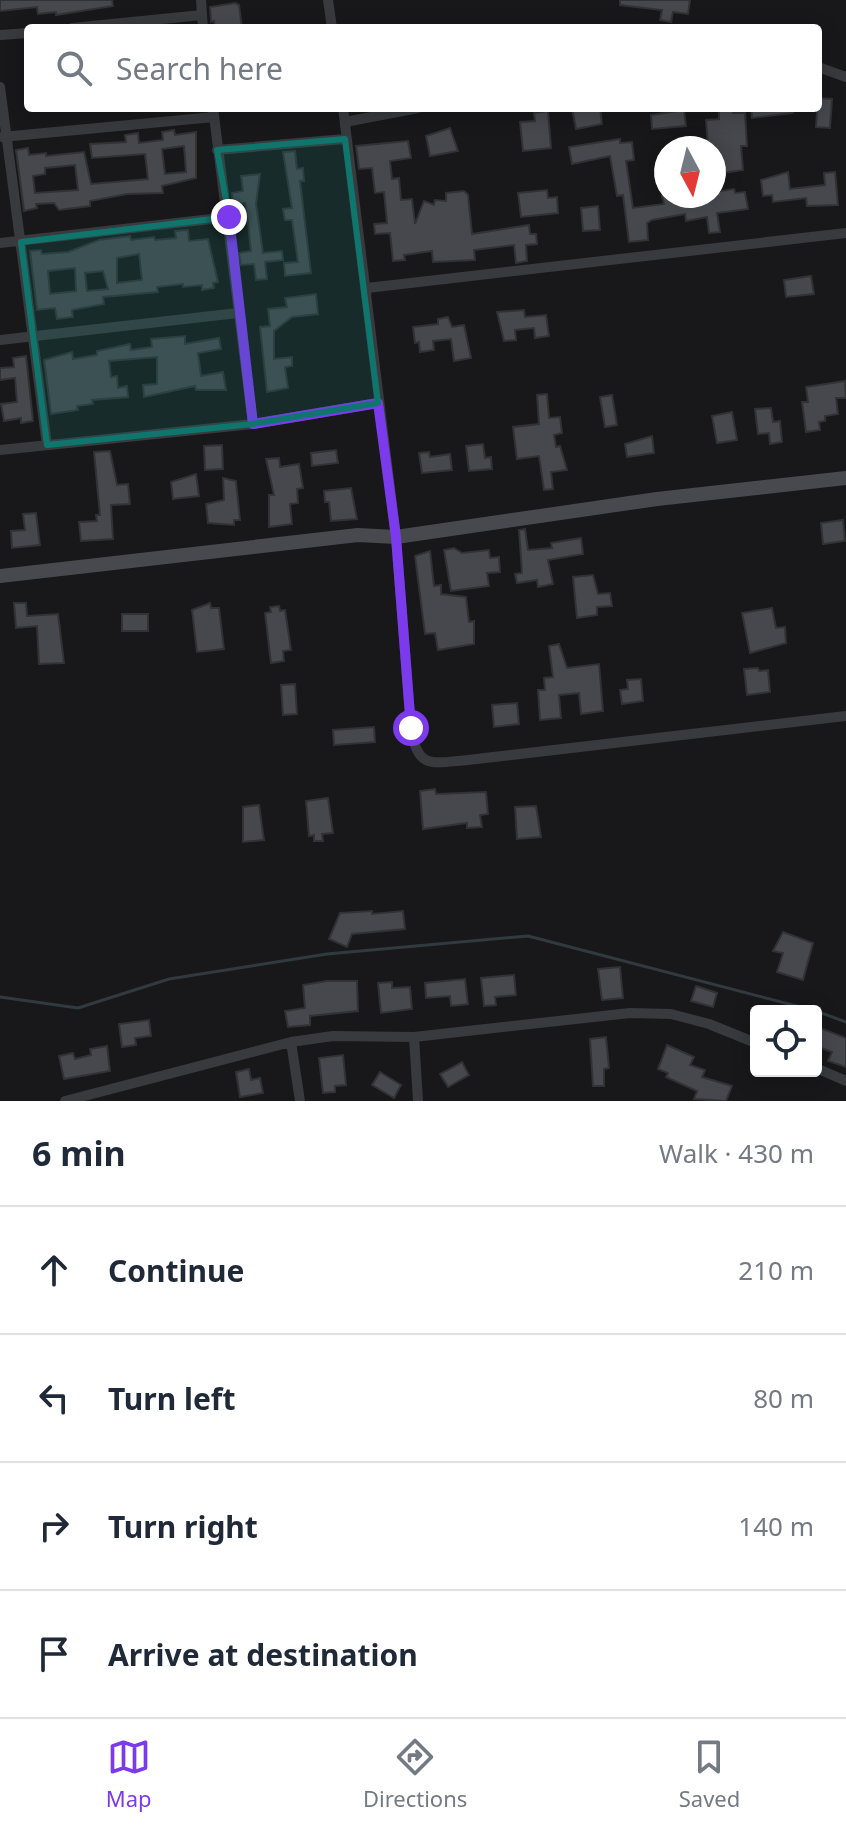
<!DOCTYPE html>
<meta charset="utf-8">
<style>
:root{--surface:#fff;--page:#f2f2f3;--text:#1f2937;--muted:#747a83;--line:#e0e1e3;--accent:#7c3aed}
body{margin:0;font-family:"Noto Sans",sans-serif;background:var(--page);color:var(--text)}
.controls{position:absolute;right:24px;bottom:24px;display:grid;overflow:hidden;border-radius:8px;box-shadow:0 4px 20px #0003}
.controls button{width:72px;height:72px;display:grid;place-items:center;padding:0;border:0;border-bottom:2px solid var(--line);background:var(--surface);color:var(--text);font:40px sans-serif}
.compass{position:absolute;left:654px;top:136px;width:72px;height:72px;border-radius:50%;background:var(--surface);box-shadow:0 4px 20px #0003;rotate:173deg}
.stop{position:absolute;width:24px;height:24px;margin:-18px;border:6px solid #7c3aed;border-radius:50%;background:#fff}
.stop.end{background:#7c3aed;border-color:#fff;box-shadow:0 2px 8px #0008}
.list{margin:0;padding:0;list-style:none}
h2{display:flex;justify-content:space-between;align-items:center;height:104px;margin:0;padding:0 32px;font-size:34px}
h2 small{font-size:26px;font-weight:400;color:var(--muted)}
.list li{display:grid;grid-template-columns:52px 1fr auto;gap:24px;align-items:center;box-sizing:border-box;height:128px;padding:0 32px;border-top:2px solid var(--line)}
.list b{display:block;font-size:30px;white-space:nowrap}
.list em{font-size:26px;font-style:normal;color:var(--muted)}
.icon{flex:none;width:44px;height:44px;fill:none;stroke:currentColor;stroke-width:2;stroke-linecap:round;stroke-linejoin:round}
.map{position:relative;flex:none;width:846px;height:1101px;overflow:hidden}
.search{position:absolute;background:var(--surface);box-shadow:0 4px 20px #0003;left:24px;right:24px;top:24px;height:88px;display:flex;align-items:center;gap:20px;box-sizing:border-box;padding:0 28px;border-radius:8px;color:var(--muted);font-size:30px}
.sheet{height:616px;background:var(--surface)}
nav{display:flex;justify-content:space-around;align-items:center;box-sizing:border-box;height:112px;border-top:2px solid var(--line);background:var(--surface);font-size:22px;color:var(--muted)}
nav a{display:grid;justify-items:center;gap:4px}
nav .on{color:var(--accent)}
.map>svg:first-child{display:block}
.lines{fill:none;stroke-linecap:round;stroke-linejoin:round}
.stream{stroke:#313a3f;stroke-width:3}
.building{fill:#47484d;stroke:#323236;stroke-width:2;fill-rule:evenodd}
.street{stroke:#393a3e;stroke-width:10}
.secondary{stroke:#47494e;stroke-width:14}
.route{stroke:#7c3aed;stroke-width:10}
.marked{fill:#0f766e;fill-opacity:0.2;stroke:#0f766e;stroke-width:6;stroke-linejoin:round}
</style>
<div class="map">
<svg width="846" height="1101" viewBox="0 0 846 1101">
<rect width="100%" height="100%" fill="#18181a"/>
<g class="lines">
<path class="stream" d="M 0,997 L 78,1008 L 169,979 L 327,954 L 528,936 L 816,1011
M 816,1011 L 846,1022"/>
</g>
<path class="building" d="M 0,0 L 112,0 L 113,6 L 56,15 L 56,12 L 38,14 L 37,7 L 0,11 Z
M 620,0 L 690,0 L 688,14 L 673,12 L 671,22 L 660,20 L 662,10 L 620,5 Z
M 235,3 L 239,5 L 242,28 L 215,28 L 214,21 L 211,22 L 210,7 Z
M 818,98 L 832,99 L 830,128 L 816,127 Z
M 572,108 L 600,108 L 602,124 L 576,129 Z
M 719,108 L 733,108 L 733,113 L 745,113 L 747,146 L 741,146 L 743,170 L 717,174 L 715,148 L 708,148 L 706,120 L 719,119 Z
M 751,108 L 792,108 L 793,113 L 752,118 Z
M 684,110 L 686,126 L 652,129 L 651,115 Z
M 548,111 L 551,148 L 523,151 L 520,122 L 535,121 L 534,113 Z
M 450,128 L 458,151 L 430,156 L 426,136 Z
M 174,130 L 175,135 L 196,132 L 196,178 L 162,186 L 163,193 L 127,194 L 90,201 L 90,206 L 59,210 L 54,203 L 36,204 L 37,208 L 24,211 L 16,150 L 28,148 L 29,155 L 46,153 L 46,156 L 84,152 L 91,184 L 148,179 L 145,154 L 92,158 L 90,144 L 126,142 L 125,135 L 138,133 L 139,143 L 163,140 L 162,132 ZM 184,146 L 186,172 L 165,174 L 162,149 ZM 75,165 L 78,190 L 35,193 L 33,176 L 45,174 L 45,168 Z
M 620,139 L 620,143 L 632,142 L 634,160 L 626,161 L 633,208 L 664,204 L 662,196 L 714,196 L 714,192 L 734,189 L 735,193 L 745,192 L 748,209 L 717,213 L 720,232 L 709,233 L 707,217 L 686,221 L 685,214 L 652,220 L 647,223 L 648,240 L 629,242 L 623,195 L 617,196 L 610,156 L 572,164 L 569,147 Z
M 408,141 L 411,158 L 390,161 L 392,179 L 399,178 L 401,200 L 412,199 L 415,224 L 424,201 L 434,205 L 435,200 L 446,201 L 446,193 L 464,191 L 468,195 L 472,234 L 529,225 L 530,234 L 536,234 L 537,244 L 526,245 L 527,261 L 516,263 L 514,245 L 474,250 L 475,260 L 433,262 L 432,251 L 404,255 L 405,260 L 393,261 L 390,233 L 375,234 L 374,224 L 387,223 L 384,192 L 375,193 L 372,168 L 359,169 L 356,146 Z
M 295,151 L 297,169 L 303,168 L 304,181 L 300,181 L 311,273 L 285,276 L 284,263 L 298,262 L 292,220 L 285,220 L 283,209 L 292,208 L 283,152 Z
M 788,172 L 790,189 L 825,185 L 824,173 L 835,172 L 838,205 L 807,206 L 806,198 L 773,202 L 772,195 L 763,196 L 761,180 Z
M 260,174 L 256,204 L 263,253 L 282,251 L 283,260 L 265,262 L 267,279 L 256,280 L 254,264 L 241,265 L 239,253 L 251,251 L 248,224 L 245,203 L 233,205 L 232,193 L 243,191 L 241,176 Z
M 547,190 L 548,198 L 557,197 L 558,213 L 521,217 L 518,193 Z
M 598,206 L 600,230 L 583,231 L 581,208 Z
M 188,230 L 189,241 L 208,239 L 218,282 L 213,283 L 214,288 L 202,290 L 202,285 L 183,287 L 183,284 L 157,287 L 158,292 L 103,297 L 104,304 L 72,310 L 73,317 L 57,319 L 55,308 L 37,310 L 30,251 L 41,250 L 42,254 L 68,252 L 99,240 L 130,236 L 131,240 L 154,237 L 155,240 L 176,238 L 175,231 ZM 139,254 L 142,280 L 117,283 L 117,258 ZM 75,268 L 76,291 L 50,294 L 48,271 ZM 103,271 L 108,289 L 87,291 L 85,273 Z
M 811,276 L 814,294 L 786,297 L 784,280 Z
M 316,294 L 318,314 L 292,317 L 274,331 L 274,359 L 292,357 L 292,366 L 285,367 L 288,388 L 267,392 L 260,327 L 270,326 L 268,309 L 287,307 L 285,298 Z
M 524,310 L 525,317 L 546,315 L 549,336 L 535,338 L 534,328 L 515,330 L 516,340 L 504,341 L 497,312 Z
M 448,317 L 452,327 L 464,325 L 471,358 L 454,361 L 451,339 L 433,341 L 434,350 L 420,352 L 419,342 L 415,343 L 413,327 L 438,324 L 438,319 Z
M 185,336 L 185,344 L 219,338 L 221,349 L 198,353 L 201,376 L 223,372 L 226,390 L 196,390 L 195,386 L 144,397 L 143,385 L 157,384 L 157,357 L 109,361 L 111,377 L 117,376 L 118,388 L 127,386 L 128,397 L 92,400 L 93,404 L 77,406 L 78,410 L 51,414 L 44,360 L 72,352 L 73,359 L 97,355 L 97,351 L 130,344 L 131,350 L 152,347 L 151,339 Z
M 26,356 L 33,421 L 21,423 L 21,418 L 4,421 L 1,404 L 17,402 L 15,378 L 0,380 L 0,368 L 14,367 L 13,358 Z
M 845,381 L 846,398 L 836,398 L 838,414 L 825,416 L 825,421 L 819,422 L 820,430 L 806,432 L 802,402 L 808,402 L 806,387 Z
M 547,394 L 549,418 L 560,417 L 562,433 L 554,435 L 556,447 L 560,446 L 567,470 L 551,472 L 553,489 L 544,490 L 539,456 L 517,459 L 513,427 L 539,424 L 537,395 Z
M 612,395 L 617,425 L 605,427 L 600,397 Z
M 771,408 L 773,422 L 780,421 L 782,442 L 770,444 L 769,433 L 758,434 L 755,409 Z
M 732,412 L 737,440 L 717,443 L 712,416 Z
M 652,436 L 654,453 L 627,457 L 625,444 Z
M 483,444 L 485,458 L 491,457 L 492,469 L 469,471 L 466,446 Z
M 222,445 L 223,469 L 205,470 L 204,446 Z
M 336,450 L 338,463 L 312,466 L 311,453 Z
M 110,451 L 117,485 L 128,484 L 130,504 L 111,505 L 113,539 L 81,541 L 79,522 L 97,521 L 96,515 L 100,515 L 94,452 Z
M 429,452 L 430,457 L 450,454 L 452,470 L 422,473 L 419,453 Z
M 279,458 L 280,467 L 299,464 L 303,488 L 297,489 L 298,503 L 290,504 L 292,524 L 269,527 L 269,495 L 274,495 L 266,459 Z
M 196,474 L 199,496 L 173,499 L 171,482 Z
M 223,478 L 236,481 L 240,520 L 234,520 L 234,525 L 208,523 L 206,504 L 224,500 Z
M 351,488 L 357,519 L 331,521 L 329,502 L 325,502 L 324,491 Z
M 36,513 L 40,545 L 12,548 L 11,531 L 25,530 L 23,514 Z
M 843,520 L 845,541 L 823,544 L 821,523 Z
M 525,529 L 528,550 L 552,548 L 551,543 L 581,538 L 583,554 L 548,560 L 553,584 L 538,587 L 537,580 L 517,583 L 515,574 L 522,573 L 519,530 Z
M 454,548 L 462,553 L 489,550 L 490,558 L 499,557 L 500,572 L 487,573 L 489,586 L 451,591 L 444,550 Z
M 430,551 L 434,586 L 441,585 L 441,594 L 466,597 L 469,622 L 474,621 L 474,644 L 438,650 L 435,633 L 425,634 L 415,556 Z
M 593,575 L 598,594 L 610,593 L 612,606 L 597,607 L 597,615 L 577,618 L 573,577 Z
M 14,603 L 26,603 L 27,616 L 58,614 L 64,663 L 39,664 L 37,626 L 16,628 Z
M 210,603 L 211,608 L 219,608 L 224,649 L 197,652 L 192,610 Z
M 279,606 L 280,611 L 285,610 L 291,650 L 283,651 L 284,661 L 271,663 L 265,613 L 271,612 L 270,607 Z
M 772,608 L 776,628 L 785,627 L 786,643 L 750,653 L 742,613 Z
M 122,614 L 148,614 L 148,631 L 122,631 Z
M 559,644 L 567,668 L 599,664 L 603,711 L 581,714 L 579,693 L 559,695 L 561,718 L 540,720 L 538,690 L 545,690 L 544,678 L 553,677 L 549,646 Z
M 758,668 L 759,671 L 768,670 L 770,692 L 747,695 L 744,669 Z
M 641,679 L 643,701 L 622,704 L 620,690 L 628,689 L 627,680 Z
M 295,684 L 297,714 L 283,715 L 281,685 Z
M 517,703 L 519,724 L 494,727 L 492,705 Z
M 374,727 L 375,742 L 334,745 L 333,730 Z
M 435,789 L 436,794 L 486,792 L 488,814 L 480,815 L 482,827 L 467,828 L 467,823 L 423,829 L 420,791 Z
M 328,798 L 333,833 L 322,834 L 323,841 L 314,841 L 314,835 L 309,836 L 306,801 Z
M 259,805 L 264,840 L 243,842 L 243,807 Z
M 536,806 L 541,837 L 517,839 L 515,807 Z
M 372,911 L 372,914 L 403,911 L 405,929 L 352,934 L 347,947 L 329,939 L 340,913 Z
M 783,932 L 813,943 L 803,980 L 777,972 L 783,953 L 773,951 Z
M 620,967 L 623,998 L 602,1000 L 598,969 Z
M 514,975 L 516,995 L 495,997 L 496,1005 L 484,1006 L 481,978 Z
M 465,979 L 468,1004 L 451,1006 L 450,996 L 426,998 L 425,983 Z
M 327,981 L 357,981 L 358,1011 L 310,1016 L 310,1025 L 288,1027 L 285,1011 L 305,1008 L 303,985 Z
M 392,982 L 392,988 L 410,987 L 412,1009 L 381,1013 L 378,983 Z
M 696,986 L 717,993 L 713,1007 L 691,1001 Z
M 149,1020 L 151,1036 L 135,1038 L 136,1045 L 122,1047 L 119,1024 Z
M 820,1028 L 846,1038 L 846,1067 L 828,1061 L 832,1052 L 816,1046 Z
M 606,1037 L 609,1068 L 604,1069 L 604,1086 L 593,1086 L 590,1039 Z
M 667,1045 L 694,1057 L 690,1065 L 705,1070 L 702,1077 L 732,1086 L 726,1101 L 694,1099 L 697,1091 L 666,1077 L 668,1073 L 658,1069 Z
M 107,1046 L 110,1071 L 64,1079 L 59,1056 L 73,1053 L 75,1059 L 91,1055 L 90,1049 Z
M 343,1055 L 346,1085 L 335,1086 L 335,1092 L 323,1093 L 319,1058 Z
M 462,1062 L 469,1075 L 448,1087 L 440,1074 Z
M 249,1069 L 251,1080 L 260,1078 L 263,1093 L 240,1097 L 236,1072 Z
M 380,1072 L 401,1085 L 394,1098 L 372,1085 Z"/>
<g class="lines">
<path class="street" d="M 201,0 L 203,28
M 328,0 L 332,28
M 72,28 L 202,15
M 0,35 L 28,33
M 818,67 L 846,77
M 0,87 L 47,445
M 213,108 L 253,424
M 343,108 L 396,537 L 411,728 C 417,770 432,763 468,760 L 846,716
M 345,122 L 418,108
M 2,137 L 214,117
M 217,150 L 345,139
M 0,243 L 229,217
M 366,296 L 367,288 L 846,233
M 0,340 L 238,313
M 0,450 L 253,424 L 378,403
M 414,1037 L 418,1101
M 291,1042 L 300,1101
M 816,1068 L 846,1081
M 65,1101 L 291,1042 L 333,1036 L 414,1037 L 630,1013 L 671,1014 L 709,1024 L 756,1043"/>
<path class="secondary" d="M 0,576 L 358,535 L 396,537 L 657,499 L 846,478"/>
</g>
<g class="lines">
<path class="route" d="M 229,217 L 253,424 L 378,403 L 396,537 L 411,728"/>
</g>
<path class="marked" d="M 345,139 L 378,403 L 253,424 L 47,445 L 21,242 L 229,217 L 217,150 Z"/>
</svg>
<div class="controls">
<button><svg class="icon" aria-label="locate" viewBox="0 0 24 24"><circle cx="12" cy="12" r="6"/><path d="M12 2v4M12 18v4M2 12h4M18 12h4"/></svg></button>
</div>
<svg class="compass" viewBox="-18 -18 36 36"><path d="M0-13l5 13h-10z" fill="#e53935"/><path d="M0 13l5-13h-10z" fill="#747a83"/></svg>
<div class="stop" style="left:411px;top:728px"></div>
<div class="stop end" style="left:229px;top:217px"></div>
<div class="search"><svg class="icon" aria-label="search" viewBox="0 0 24 24"><circle cx="10" cy="10" r="6"/><path d="M15 15l6 6"/></svg>Search here</div>
</div>
<section class="sheet">
<h2>6 min<small>Walk · 430 m</small></h2>
<ul class="list">
<li><svg class="icon" aria-label="ahead" viewBox="0 0 24 24"><path d="M12 20V5M6 11l6-6 6 6"/></svg><div><b>Continue</b></div><em>210 m</em></li>
<li><svg class="icon" aria-label="left" viewBox="0 0 24 24"><path d="M17 20v-9H6M10 6l-5 5 5 5"/></svg><div><b>Turn left</b></div><em>80 m</em></li>
<li><svg class="icon" aria-label="right" viewBox="0 0 24 24"><path d="M7 20v-9h11M14 6l5 5-5 5"/></svg><div><b>Turn right</b></div><em>140 m</em></li>
<li><svg class="icon" aria-label="arrive" viewBox="0 0 24 24"><path d="M6 21V4h12l-3 4 3 4H6"/></svg><div><b>Arrive at destination</b></div></li>
</ul>
</section>
<nav>
<a class="on"><svg class="icon" aria-label="map" viewBox="0 0 24 24"><path d="M3 6l6-2 6 2 6-2v14l-6 2-6-2-6 2zM9 4v14M15 6v14"/></svg>Map</a>
<a><svg class="icon" aria-label="directions" viewBox="0 0 24 24"><path d="M12 3l9 9-9 9-9-9zM9 14v-3h6M13 9l2 2-2 2"/></svg>Directions</a>
<a><svg class="icon" aria-label="saved" viewBox="0 0 24 24"><path d="M7 4h10v16l-5-4-5 4z"/></svg>Saved</a>
</nav>
